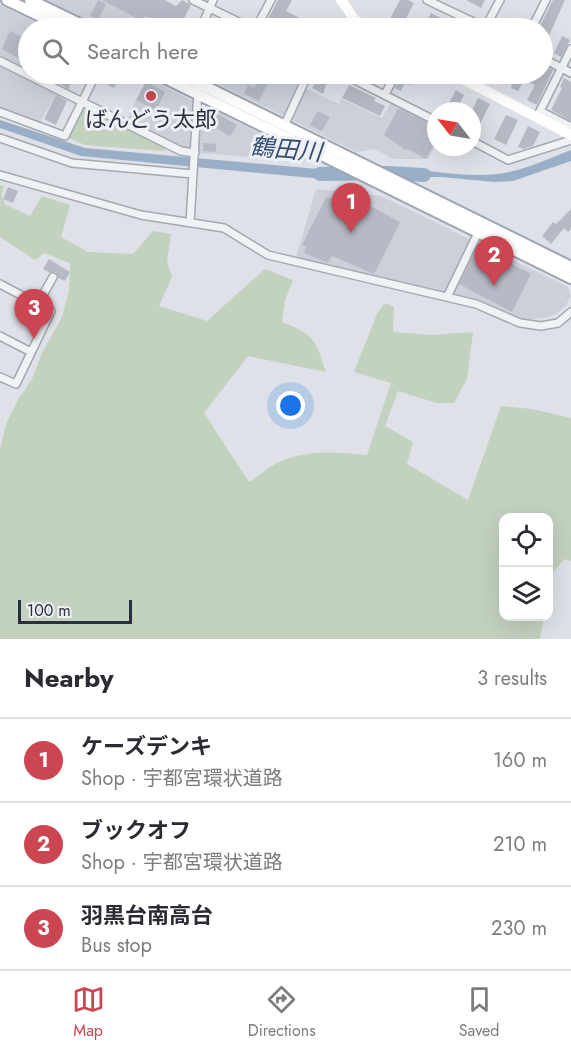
<!DOCTYPE html>
<meta charset="utf-8">
<style>
:root{--surface:#fff;--page:#f7f7f7;--text:#2b2b33;--muted:#7c7c81;--line:#e1e1e2;--accent:#cb4553}
body{margin:0;font-family:Jost,"Noto Sans JP",sans-serif;background:var(--page);color:var(--text)}
.controls{position:absolute;right:18px;bottom:18px;display:grid;overflow:hidden;border-radius:12px;box-shadow:0 6px 24px #0002}
.controls button{width:54px;height:54px;display:grid;place-items:center;padding:0;border:0;border-bottom:2px solid var(--line);background:var(--surface);color:var(--text);font:30px sans-serif}
.compass{position:absolute;left:427px;top:102px;width:54px;height:54px;border-radius:50%;background:var(--surface);box-shadow:0 6px 24px #0002;rotate:301deg}
.scale{position:absolute;left:18px;bottom:15px;width:114px;box-sizing:border-box;padding-left:6px;border:3px solid #282f3e;border-top:0;font-size:16px;line-height:21px;white-space:nowrap;color:#282f3e;-webkit-text-stroke:4px #edf0f5;paint-order:stroke}
.you{position:absolute;left:291px;top:406px;width:21px;height:21px;margin:-15px;border:4px solid #fff;border-radius:50%;background:#1a73e8;box-shadow:0 0 0 9px #1a73e833}
.badge{display:grid;place-items:center;width:39px;height:39px;border-radius:50%;background:var(--accent);color:#fff;font-size:20px;font-weight:700}
.pin{position:absolute;translate:-50% -50px;filter:drop-shadow(0 2px 3px #0008)}
.pin::after{content:'';position:absolute;top:32px;width:21px;height:18px;background:inherit;clip-path:polygon(0 0,100% 0,50% 100%)}
.list{margin:0;padding:0;list-style:none}
h2{display:flex;justify-content:space-between;align-items:center;height:78px;margin:0;padding:0 24px;font-size:26px}
h2 small{font-size:20px;font-weight:400;color:var(--muted)}
.list li{display:grid;grid-template-columns:39px 1fr auto;gap:18px;align-items:center;box-sizing:border-box;height:84px;padding:0 24px;border-top:2px solid var(--line)}
.list b{display:block;font-size:22px;white-space:nowrap}
.list p{margin:0;font-size:20px;white-space:nowrap;color:var(--muted)}
.list em{font-size:20px;font-style:normal;color:var(--muted)}
.icon{flex:none;width:33px;height:33px;fill:none;stroke:currentColor;stroke-width:2;stroke-linecap:round;stroke-linejoin:round}
.map{position:relative;flex:none;width:571px;height:639px;overflow:hidden}
.search{position:absolute;background:var(--surface);box-shadow:0 6px 24px #0002;left:18px;right:18px;top:18px;height:66px;display:flex;align-items:center;gap:15px;box-sizing:border-box;padding:0 21px;border-radius:33px;color:var(--muted);font-size:22px}
.sheet{height:330px;background:var(--surface)}
nav{display:flex;justify-content:space-around;align-items:center;box-sizing:border-box;height:84px;border-top:2px solid var(--line);background:var(--surface);font-size:16px;color:var(--muted)}
nav a{display:grid;justify-items:center;gap:3px}
nav .on{color:var(--accent)}
.map>svg:first-child{display:block}
.built{fill:#ccd0d9}
.green{fill:#c3d1bf}
.water{fill:#99aec7}
.lines{fill:none;stroke-linecap:round;stroke-linejoin:round}
.river{stroke:#99aec7;stroke-width:14}
.building{fill:#b6bac4}
.street-casing{stroke:#a4a8b1;stroke-width:10}
.primary-casing{stroke:#9ea5b3;stroke-width:14}
.street{stroke:#f1f2f6;stroke-width:7}
.secondary{stroke:#fff;stroke-width:10}
.primary{stroke:#fff;stroke-width:10}
.poi-dot{fill:#cb4553;stroke:#edf0f5;stroke-width:2}
.labels{text-anchor:middle;dominant-baseline:central;stroke-width:6;stroke-linejoin:round;paint-order:stroke}
.poi-label{font-size:22px;fill:#282f3e;stroke:#edf0f5}
.water-label{font-size:24px;font-style:italic;fill:#334c71;stroke:#edf0f5}
</style>
<div class="map">
<svg width="571" height="639" viewBox="0 0 571 639">
<rect width="100%" height="100%" fill="#dee1e7"/>
<path class="built" d="M 41,0 L 155,0 L 145,20 L 163,28 L 99,28 Z
M 0,5 L 47,28 L 28,28 L 28,69 L 0,56 Z
M 0,64 L 57,93 L 39,124 L 0,109 Z
M 203,74 L 276,74 L 339,104 L 341,99 L 382,118 L 392,101 L 436,125 L 436,145 L 428,159 L 393,159 L 375,149 L 357,152 L 208,79 Z
M 147,78 L 195,102 L 193,151 L 126,121 Z
M 208,107 L 306,157 L 306,161 L 199,153 L 202,111 Z
M 316,189 L 381,196 L 568,287 L 571,296 L 566,305 L 556,314 L 545,318 L 523,320 L 477,300 L 296,258 Z"/>
<path class="green" d="M 82,102 L 165,143 L 165,151 L 85,145 L 65,136 Z
M 0,185 L 4,186 L 1,195 L 6,205 L 30,216 L 42,196 L 70,205 L 61,237 L 88,252 L 133,254 L 153,231 L 171,234 L 167,262 L 172,277 L 159,306 L 207,321 L 265,269 L 293,280 L 285,300 L 282,322 C 315,335 315,339 326,372 L 248,356 L 204,413 L 249,482 C 259,476 267,468 277,463 C 306,449 336,452 367,455 L 391,383 L 354,372 L 377,314 L 383,305 L 387,304 L 394,307 L 393,332 L 432,335 L 473,332 L 467,379 L 454,403 L 437,403 L 398,391 L 385,426 L 413,442 L 407,464 L 468,500 L 501,406 L 532,409 L 571,418 L 571,561 L 565,559 L 552,573 L 549,590 L 548,518 L 504,518 L 504,616 L 544,617 L 540,639 L 0,639 L 0,449 L 6,424 L 19,398 L 32,379 L 41,355 L 62,317 L 69,291 L 70,263 L 44,253 L 35,260 L 0,237 Z"/>
<path class="water" d="M 0,120 L 85,148 L 329,170 L 344,178 L 323,179 L 81,156 L 0,128 Z
M 571,150 L 571,161 L 513,181 L 494,182 L 442,177 L 411,177 L 392,167 C 429,170 468,179 504,173 C 527,169 550,158 571,150 Z"/>
<g class="lines">
<path class="river" d="M 320,174 L 387,173 L 424,175"/>
</g>
<path class="building" d="M 98,0 L 106,4 L 98,21 L 90,16 Z
M 102,0 L 165,0 L 176,6 L 182,0 L 191,5 L 179,28 L 170,28 L 145,16 L 142,21 Z
M 278,0 L 292,0 L 286,11 L 319,28 L 266,28 L 265,25 Z
M 400,0 L 408,0 L 414,3 L 401,28 L 391,28 L 386,26 Z
M 466,0 L 485,0 L 481,8 Z
M 553,0 L 565,0 L 543,49 L 543,28 L 539,28 Z
M 431,13 L 443,19 L 438,28 L 423,28 Z
M 10,31 L 22,37 L 20,42 L 28,46 L 28,63 L 2,49 Z
M 562,36 L 570,40 L 561,57 L 554,53 Z
M 545,66 L 553,70 L 537,105 L 527,100 L 535,85 L 524,80 L 518,91 L 511,88 L 512,85 L 490,74 L 543,74 Z
M 63,74 L 76,74 L 68,89 L 59,83 Z
M 102,74 L 121,74 L 114,88 L 99,80 Z
M 403,74 L 416,74 L 410,85 L 405,83 L 401,91 L 395,88 Z
M 261,75 L 270,79 L 259,101 L 244,94 L 248,85 L 254,88 Z
M 320,75 L 328,79 L 323,94 L 312,88 Z
M 564,78 L 571,82 L 571,121 L 551,110 L 562,88 L 560,87 Z
M 146,82 L 165,92 L 156,110 L 136,100 Z
M 349,85 L 376,98 L 374,101 L 385,106 L 380,116 L 342,98 Z
M 456,90 L 464,95 L 456,111 L 445,111 Z
M 56,95 L 67,101 L 56,125 L 44,119 Z
M 478,98 L 490,104 L 474,136 L 472,135 L 472,110 Z
M 207,108 L 237,125 L 230,136 L 214,127 L 212,130 L 202,127 L 203,112 Z
M 398,108 L 436,127 L 432,137 L 436,139 L 436,141 L 426,159 L 410,150 L 404,149 L 384,135 Z
M 318,111 L 330,117 L 322,131 L 310,125 Z
M 506,115 L 518,120 L 506,145 L 494,139 Z
M 528,126 L 540,132 L 533,146 L 523,149 L 518,147 Z
M 203,143 L 216,144 L 216,152 L 203,151 Z
M 8,187 L 18,191 L 13,203 L 3,199 Z
M 326,197 L 372,207 L 400,222 L 374,274 L 332,256 L 328,263 L 304,253 L 306,247 L 302,245 Z
M 571,209 L 571,229 L 568,232 L 564,228 L 551,244 L 542,236 L 553,222 L 556,224 Z
M 478,246 L 531,274 L 512,312 L 459,284 Z
M 49,259 L 70,272 L 65,281 L 58,278 L 56,272 L 50,273 L 43,269 Z"/>
<g class="lines">
<defs>
<path id="street" d="M 193,0 L 251,28
M 427,0 L 486,28
M 201,28 L 213,0
M 256,28 L 271,0
M 485,28 L 500,0
M 532,28 L 546,0
M 542,58 L 571,73
M 0,61 L 181,151 L 195,153
M 343,74 L 436,121
M 385,94 L 396,74
M 540,111 L 571,127
M 0,112 L 65,136 L 96,74
M 537,117 L 571,49
M 285,124 L 308,74
M 0,138 L 72,163 L 193,174
M 472,141 L 508,160 L 571,140
M 0,175 L 141,215 L 224,228 L 268,255 L 476,304 L 520,323 L 541,326 L 558,323 L 571,312
M 190,223 L 199,74
M 0,284 L 51,311 L 16,384 L 0,377
M 447,297 L 478,233
M 38,304 L 53,277
M 0,336 L 31,352"/>
<path id="primary" d="M 7,0 L 65,28
M 30,0 L 88,28
M 157,74 L 571,278
M 180,74 L 571,267"/>
</defs>
<use href="#street" class="street-casing"/>
<use href="#primary" class="primary-casing"/>
<use href="#street" class="street"/>
<path class="secondary" d="M 341,0 L 355,20 L 368,28
M 453,74 L 571,135"/>
<use href="#primary" class="primary"/>
</g>
<circle class="poi-dot" cx="151" cy="96" r="6"/>
<g class="labels">
<g class="poi-label">
<text x="151" y="119">ばんどう太郎</text>
</g>
<g class="water-label">
<text transform="translate(286 149) rotate(5)">鶴田川</text>
</g>
</g>
</svg>
<div class="controls">
<button><svg class="icon" aria-label="locate" viewBox="0 0 24 24"><circle cx="12" cy="12" r="6"/><path d="M12 2v4M12 18v4M2 12h4M18 12h4"/></svg></button>
<button><svg class="icon" aria-label="layers" viewBox="0 0 24 24"><path d="M12 4l9 5-9 5-9-5zM3 14l9 5 9-5"/></svg></button>
</div>
<svg class="compass" viewBox="-18 -18 36 36"><path d="M0-13l5 13h-10z" fill="#e53935"/><path d="M0 13l5-13h-10z" fill="#7c7c81"/></svg>
<div class="scale">100 m</div>
<div class="you"></div>
<div class="pin badge" style="left:351px;top:233px">1</div>
<div class="pin badge" style="left:494px;top:286px">2</div>
<div class="pin badge" style="left:34px;top:339px">3</div>
<div class="search"><svg class="icon" aria-label="search" viewBox="0 0 24 24"><circle cx="10" cy="10" r="6"/><path d="M15 15l6 6"/></svg>Search here</div>
</div>
<section class="sheet">
<h2>Nearby<small>3 results</small></h2>
<ul class="list">
<li><span class="badge">1</span><div><b>ケーズデンキ</b><p>Shop · 宇都宮環状道路</p></div><em>160 m</em></li>
<li><span class="badge">2</span><div><b>ブックオフ</b><p>Shop · 宇都宮環状道路</p></div><em>210 m</em></li>
<li><span class="badge">3</span><div><b>羽黒台南高台</b><p>Bus stop</p></div><em>230 m</em></li>
</ul>
</section>
<nav>
<a class="on"><svg class="icon" aria-label="map" viewBox="0 0 24 24"><path d="M3 6l6-2 6 2 6-2v14l-6 2-6-2-6 2zM9 4v14M15 6v14"/></svg>Map</a>
<a><svg class="icon" aria-label="directions" viewBox="0 0 24 24"><path d="M12 3l9 9-9 9-9-9zM9 14v-3h6M13 9l2 2-2 2"/></svg>Directions</a>
<a><svg class="icon" aria-label="saved" viewBox="0 0 24 24"><path d="M7 4h10v16l-5-4-5 4z"/></svg>Saved</a>
</nav>
